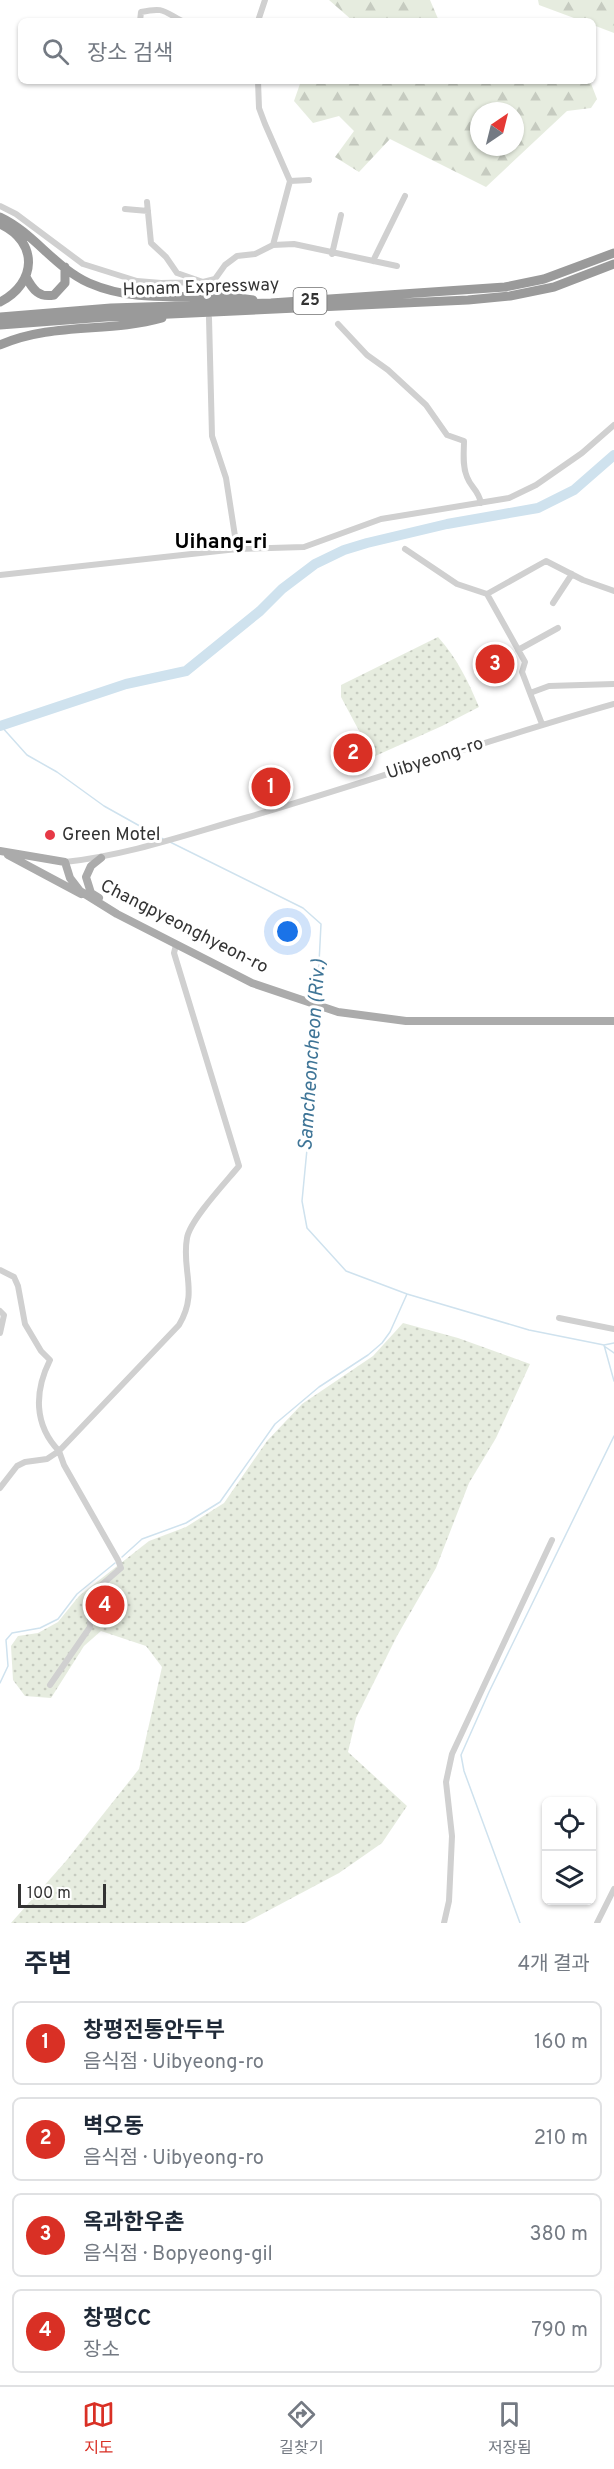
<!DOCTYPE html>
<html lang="ko">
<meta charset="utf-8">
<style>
:root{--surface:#fff;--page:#f6f6f7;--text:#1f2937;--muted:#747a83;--line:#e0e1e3;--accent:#d93025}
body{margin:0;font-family:Overpass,"Noto Sans KR",sans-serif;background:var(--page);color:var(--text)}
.controls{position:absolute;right:18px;bottom:18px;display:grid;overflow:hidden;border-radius:9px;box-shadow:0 2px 4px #0004}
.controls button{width:54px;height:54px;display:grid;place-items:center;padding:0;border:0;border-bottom:2px solid var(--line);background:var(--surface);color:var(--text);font:30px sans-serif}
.compass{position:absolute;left:470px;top:102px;width:54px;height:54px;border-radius:50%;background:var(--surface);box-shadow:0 2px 4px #0004;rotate:35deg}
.scale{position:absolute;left:18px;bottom:15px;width:88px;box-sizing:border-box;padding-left:6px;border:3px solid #333;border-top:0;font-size:16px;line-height:21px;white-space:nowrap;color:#333;-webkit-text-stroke:4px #fff;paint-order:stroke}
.you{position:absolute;left:288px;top:932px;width:21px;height:21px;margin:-15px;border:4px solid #fff;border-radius:50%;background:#1a73e8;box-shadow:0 0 0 9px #1a73e833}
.badge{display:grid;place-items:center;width:39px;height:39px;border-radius:50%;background:var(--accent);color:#fff;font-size:20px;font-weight:700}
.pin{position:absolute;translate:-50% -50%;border:3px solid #fff;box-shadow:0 2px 6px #0006}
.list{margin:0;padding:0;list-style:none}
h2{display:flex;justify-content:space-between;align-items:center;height:78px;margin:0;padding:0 24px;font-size:26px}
h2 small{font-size:20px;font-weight:400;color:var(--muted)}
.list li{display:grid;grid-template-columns:39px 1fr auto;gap:18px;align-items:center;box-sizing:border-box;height:84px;margin:0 12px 12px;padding:0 12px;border:2px solid var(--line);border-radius:9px}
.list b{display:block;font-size:22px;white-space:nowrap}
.list p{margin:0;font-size:20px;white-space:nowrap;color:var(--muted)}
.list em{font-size:20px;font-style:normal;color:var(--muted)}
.icon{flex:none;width:33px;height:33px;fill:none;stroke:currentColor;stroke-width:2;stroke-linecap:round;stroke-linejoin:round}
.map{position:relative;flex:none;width:614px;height:1923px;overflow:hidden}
.search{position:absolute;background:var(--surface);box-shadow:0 2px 4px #0004;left:18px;right:18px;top:18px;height:66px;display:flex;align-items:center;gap:15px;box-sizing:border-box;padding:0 21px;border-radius:9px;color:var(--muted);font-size:22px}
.sheet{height:462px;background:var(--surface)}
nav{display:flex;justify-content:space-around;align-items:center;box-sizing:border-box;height:84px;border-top:2px solid var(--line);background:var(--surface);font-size:16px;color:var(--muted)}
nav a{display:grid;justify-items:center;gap:3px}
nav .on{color:var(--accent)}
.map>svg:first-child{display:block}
.grass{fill:url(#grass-dots)}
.forest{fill:url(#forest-firs);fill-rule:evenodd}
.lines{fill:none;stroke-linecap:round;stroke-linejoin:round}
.stream{stroke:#cfe2ee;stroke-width:1.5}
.river{stroke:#cfe2ee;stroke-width:10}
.minor{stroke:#d0d0d0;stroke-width:6}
.major{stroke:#ababab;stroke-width:8}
.highway{stroke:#9a9a9a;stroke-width:9}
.poi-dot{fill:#e63946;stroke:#fff;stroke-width:2}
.labels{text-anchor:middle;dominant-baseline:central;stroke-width:6;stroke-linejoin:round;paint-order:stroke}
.shield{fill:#fff;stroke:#707070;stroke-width:1.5}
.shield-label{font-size:16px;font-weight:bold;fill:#333}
.street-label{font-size:18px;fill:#333;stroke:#fff}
.poi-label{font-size:18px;fill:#333;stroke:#fff;text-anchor:start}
.water-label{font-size:20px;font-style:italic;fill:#3f7597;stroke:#fff}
.quarter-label{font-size:21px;font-weight:bold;fill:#000;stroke:#fff}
</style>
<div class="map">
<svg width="614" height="1923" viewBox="0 0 614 1923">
<defs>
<pattern id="grass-dots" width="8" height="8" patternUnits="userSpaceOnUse" patternTransform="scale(1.5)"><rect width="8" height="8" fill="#e6ecdf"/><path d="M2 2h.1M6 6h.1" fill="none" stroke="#c6cbc0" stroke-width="1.8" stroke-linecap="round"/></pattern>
<pattern id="forest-firs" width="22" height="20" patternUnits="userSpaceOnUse" patternTransform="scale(1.5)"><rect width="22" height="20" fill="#e6ecdf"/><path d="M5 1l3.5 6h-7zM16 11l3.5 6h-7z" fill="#c6cbc0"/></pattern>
</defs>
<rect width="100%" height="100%" fill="#fff"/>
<path class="grass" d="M 438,637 C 457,658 468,681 479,707 L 442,726 L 373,757 L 341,697 L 341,685 Z
M 403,1323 L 458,1338 L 530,1364 L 496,1438 L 469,1483 L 436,1568 L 397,1636 L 356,1718 L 348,1752 L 407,1806 L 382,1843 L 339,1873 L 245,1923 L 11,1923 L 66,1861 L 139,1769 L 162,1667 L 146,1646 L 101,1631 L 84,1646 L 51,1698 L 25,1696 L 13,1680 L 11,1646 L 18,1636 L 38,1633 L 58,1622 L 79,1596 L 149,1541 L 186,1527 L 224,1503 L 267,1441 L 302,1404 L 373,1356 Z"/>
<path class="forest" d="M 329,0 L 430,0 L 439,21 L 353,21 Z
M 538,0 L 614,0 L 614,33 L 593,25 L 593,21 L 582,21 L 539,5 Z
M 301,81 L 590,81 L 597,99 L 591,108 L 567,111 L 486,187 L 390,139 L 359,172 L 335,157 L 354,131 L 339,116 L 313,123 L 294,101 ZM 479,111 L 515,111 L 515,147 L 479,147 Z"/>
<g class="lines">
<path class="stream" d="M 1,726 L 27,755 L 57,772 L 104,806 L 163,839
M 170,842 L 303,908 L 321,924 L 317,1002
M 317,1009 L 316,1056 L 302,1201 L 307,1228 L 346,1271 L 407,1294 L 529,1330 L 604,1345 L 614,1343
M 604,1345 L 614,1381
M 604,1346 L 614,1353
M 122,1557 L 142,1539 L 186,1523 L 220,1502 L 275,1424 L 319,1387 L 368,1355 L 382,1343 L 390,1332 L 407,1294
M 0,1683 L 8,1666 L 6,1640 L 12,1633 L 40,1628 L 58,1619 L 77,1594 L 115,1563
M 520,1923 L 464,1771 L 461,1755 L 489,1692 L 614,1436"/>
<path class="river" d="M 0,726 L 126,684 L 186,671 L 260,611 L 282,589 L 315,564 L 344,550 L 367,543 L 447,524 L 538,508 L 574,490 L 614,455"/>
<path class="minor" d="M 140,21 L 141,12 C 164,7 163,11 182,21
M 258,21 L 265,0
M 258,81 L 259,108 L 265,124 L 290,181
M 147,202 L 151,243 L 166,257 L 177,273 L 203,282 L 207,290
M 0,206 L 16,214 L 83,264 L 137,281 L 161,283 L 203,282 L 215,279 L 225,265 L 237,256 L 255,254 L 273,245 L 294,244 L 397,266
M 125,209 L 148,211
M 273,245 L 290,181 L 309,180
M 332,254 L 341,215
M 373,261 L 405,196
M 209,318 L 212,436 L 226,478 L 237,549
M 338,324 L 367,355 L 388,370 L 426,405 L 447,435 L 464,441 C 464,452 462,466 467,477 C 471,488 478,489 481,503
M 405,549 L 457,584 L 487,594 L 525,662 L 522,672 L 530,693
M 0,575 L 237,549 L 304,547 L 381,519 L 509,498 L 536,485 L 582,453 L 614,425
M 487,594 L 546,561 L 583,580 L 614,591
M 553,603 L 572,574
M 518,650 L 558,628
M 542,724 L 530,693 L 549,686 L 614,684
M 65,862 C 128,855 185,835 245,818 C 369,782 490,739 614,704
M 0,1270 L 14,1277 L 18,1286 L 25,1324 L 41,1351 L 50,1360 C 34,1392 34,1425 59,1451 L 47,1459 L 25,1462 L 17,1466 L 0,1488
M 0,1311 L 4,1315 L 0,1333
M 559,1318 L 614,1329
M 50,1685 L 90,1627 L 91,1594 L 121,1568 L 118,1560 L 64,1465 L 59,1451 L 179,1325 C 199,1292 181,1270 187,1238 C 190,1220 226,1182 239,1166 L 174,953 L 176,945
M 444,1923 L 449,1901 L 452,1836 L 446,1782 L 452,1754 L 552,1540
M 597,1923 L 614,1889"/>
<path class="major" d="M 0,851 L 65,862 L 70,878 L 80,891 L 117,914 L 252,983 L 338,1012 L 406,1021 L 614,1021
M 8,855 L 81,894
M 99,898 L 91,893 L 86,877 L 91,866 L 101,858"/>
<path class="highway" d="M 0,217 C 34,233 54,267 89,283 C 144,307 198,290 253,300
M 0,224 C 39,242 37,283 0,302
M 26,277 C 33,290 39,298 54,295 L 65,283 L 65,267
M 0,317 L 111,308 L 271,303 L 505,287 L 544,279 L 614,253
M 0,325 L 106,317 L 468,300 L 510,296 L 554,287 L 614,264
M 0,345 C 52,322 109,333 162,318"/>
</g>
<circle class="poi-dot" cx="50" cy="835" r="6"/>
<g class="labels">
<rect class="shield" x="293.5" y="288" width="33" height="26" rx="4.5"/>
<g class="shield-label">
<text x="310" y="301">25</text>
</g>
<g class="street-label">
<text transform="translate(201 288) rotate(-2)">Honam Expressway</text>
<text transform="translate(435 759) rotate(-18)">Uibyeong-ro</text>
<text transform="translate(184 927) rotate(27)">Changpyeonghyeon-ro</text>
</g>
<g class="poi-label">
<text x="62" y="835">Green Motel</text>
</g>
<g class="water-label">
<text transform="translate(313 1055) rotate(-86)">Samcheoncheon (Riv.)</text>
</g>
<g class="quarter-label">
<text x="221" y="542">Uihang-ri</text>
</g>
</g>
</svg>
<div class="controls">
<button><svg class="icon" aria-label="locate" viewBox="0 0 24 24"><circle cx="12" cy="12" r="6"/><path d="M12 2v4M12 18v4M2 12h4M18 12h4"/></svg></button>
<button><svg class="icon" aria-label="layers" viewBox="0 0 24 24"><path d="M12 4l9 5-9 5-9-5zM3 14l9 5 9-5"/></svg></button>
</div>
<svg class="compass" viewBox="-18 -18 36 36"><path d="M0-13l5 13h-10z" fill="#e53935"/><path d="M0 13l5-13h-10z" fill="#747a83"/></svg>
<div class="scale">100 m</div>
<div class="you"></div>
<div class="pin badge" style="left:271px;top:787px">1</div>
<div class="pin badge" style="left:353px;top:753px">2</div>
<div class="pin badge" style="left:495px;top:664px">3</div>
<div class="pin badge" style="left:105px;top:1605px">4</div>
<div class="search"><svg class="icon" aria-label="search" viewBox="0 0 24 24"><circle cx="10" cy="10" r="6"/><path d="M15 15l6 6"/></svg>장소 검색</div>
</div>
<section class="sheet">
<h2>주변<small>4개 결과</small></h2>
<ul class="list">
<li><span class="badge">1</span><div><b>창평전통안두부</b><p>음식점 · Uibyeong-ro</p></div><em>160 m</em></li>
<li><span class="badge">2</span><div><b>벽오동</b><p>음식점 · Uibyeong-ro</p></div><em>210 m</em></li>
<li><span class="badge">3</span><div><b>옥과한우촌</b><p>음식점 · Bopyeong-gil</p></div><em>380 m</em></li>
<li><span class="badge">4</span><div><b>창평CC</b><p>장소</p></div><em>790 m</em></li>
</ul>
</section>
<nav>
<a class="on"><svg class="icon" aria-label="map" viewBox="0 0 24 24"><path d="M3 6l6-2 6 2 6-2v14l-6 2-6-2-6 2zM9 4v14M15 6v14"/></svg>지도</a>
<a><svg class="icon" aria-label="directions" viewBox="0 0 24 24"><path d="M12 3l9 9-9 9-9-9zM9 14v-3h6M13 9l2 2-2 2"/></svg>길찾기</a>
<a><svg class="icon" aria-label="saved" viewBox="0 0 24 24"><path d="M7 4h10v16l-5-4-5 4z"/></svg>저장됨</a>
</nav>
